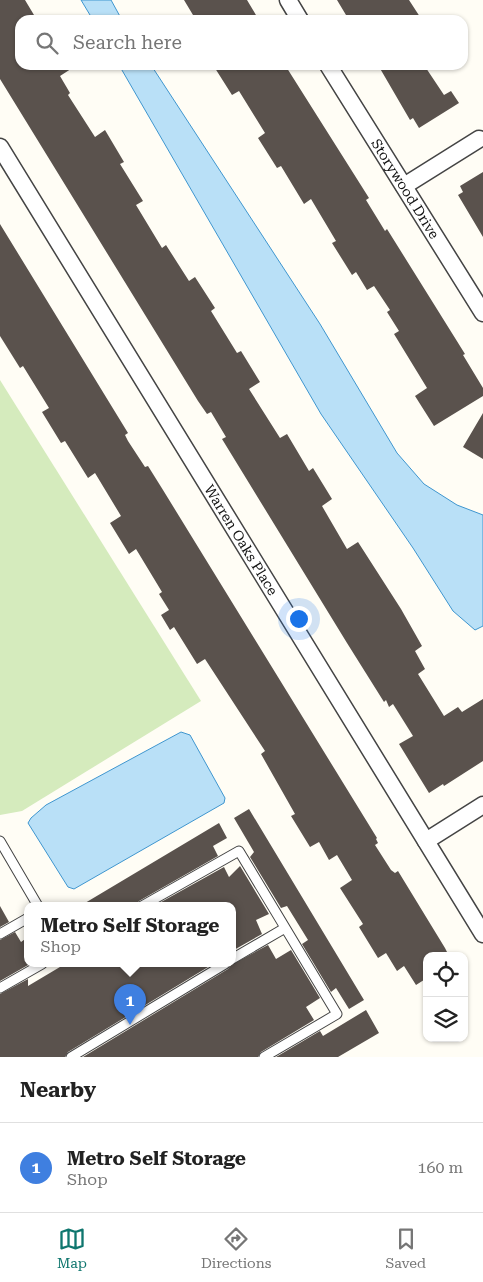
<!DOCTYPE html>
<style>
:root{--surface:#fff;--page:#f2f2f2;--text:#222;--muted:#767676;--line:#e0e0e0;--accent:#0f766e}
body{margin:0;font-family:"Roboto Serif",serif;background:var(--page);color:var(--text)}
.controls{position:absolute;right:15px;bottom:15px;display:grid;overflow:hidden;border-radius:10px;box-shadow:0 1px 4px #0004}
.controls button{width:45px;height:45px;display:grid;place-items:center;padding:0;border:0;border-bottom:1px solid var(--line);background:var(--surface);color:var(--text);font:25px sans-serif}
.you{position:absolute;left:298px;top:618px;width:18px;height:18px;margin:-12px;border:4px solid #fff;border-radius:50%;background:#1a73e8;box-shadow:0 0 0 8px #1a73e833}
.badge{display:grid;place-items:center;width:32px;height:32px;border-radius:50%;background:var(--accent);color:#fff;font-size:16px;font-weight:700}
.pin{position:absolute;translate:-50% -41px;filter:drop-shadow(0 1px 2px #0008)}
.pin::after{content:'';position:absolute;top:26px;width:18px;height:15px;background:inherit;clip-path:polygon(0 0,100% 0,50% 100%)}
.popup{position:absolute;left:24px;top:902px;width:212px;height:65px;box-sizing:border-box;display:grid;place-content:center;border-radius:10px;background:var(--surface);filter:drop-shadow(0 1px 4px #0005);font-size:16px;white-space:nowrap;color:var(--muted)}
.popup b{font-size:19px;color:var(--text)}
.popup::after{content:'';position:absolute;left:50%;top:100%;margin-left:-10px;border:10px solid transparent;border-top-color:var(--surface)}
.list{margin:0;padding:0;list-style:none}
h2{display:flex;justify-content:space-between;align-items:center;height:65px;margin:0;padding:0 20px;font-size:21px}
h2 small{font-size:16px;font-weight:400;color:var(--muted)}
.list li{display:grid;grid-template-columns:32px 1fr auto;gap:15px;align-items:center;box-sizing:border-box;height:90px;padding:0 20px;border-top:1px solid var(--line)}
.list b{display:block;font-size:19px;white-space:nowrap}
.list p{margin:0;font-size:16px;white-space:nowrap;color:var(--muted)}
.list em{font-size:16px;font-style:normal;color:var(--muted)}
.icon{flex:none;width:28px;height:28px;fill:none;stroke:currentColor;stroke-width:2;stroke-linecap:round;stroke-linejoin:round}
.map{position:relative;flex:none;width:483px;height:1057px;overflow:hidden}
.search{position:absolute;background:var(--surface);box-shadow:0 1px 4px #0004;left:15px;right:15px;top:15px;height:55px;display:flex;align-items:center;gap:12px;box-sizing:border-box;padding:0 18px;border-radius:15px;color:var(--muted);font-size:19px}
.sheet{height:155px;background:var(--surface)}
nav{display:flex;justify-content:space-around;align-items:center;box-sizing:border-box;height:70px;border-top:1px solid var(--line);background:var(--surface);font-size:14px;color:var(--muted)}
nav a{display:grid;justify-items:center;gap:2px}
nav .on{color:var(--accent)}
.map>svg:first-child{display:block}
.green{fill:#d5ebbd}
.water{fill:#b9e0f7;stroke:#3f96cf}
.building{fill:#5a524d}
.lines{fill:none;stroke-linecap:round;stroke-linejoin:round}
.service-casing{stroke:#444;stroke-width:11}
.minor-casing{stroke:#444;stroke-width:19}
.service{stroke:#fff;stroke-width:9}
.minor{stroke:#fff;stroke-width:16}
.labels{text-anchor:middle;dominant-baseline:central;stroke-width:5;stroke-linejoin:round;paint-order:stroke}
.street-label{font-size:14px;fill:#111;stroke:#fff}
</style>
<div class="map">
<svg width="483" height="1057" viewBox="0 0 483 1057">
<rect width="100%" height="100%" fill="#fffdf5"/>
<path class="green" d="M 0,380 L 201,701 L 22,811 L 0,815 Z"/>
<path class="water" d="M 81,0 L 111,0 L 122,20 L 93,20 Z
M 119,65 L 151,65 L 320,324 L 397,453 L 424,484 L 457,505 L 483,515 L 483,626 L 475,630 L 453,611 L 413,548 L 321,414 Z
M 181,732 L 190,735 L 225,798 L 224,803 L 74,889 L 68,887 L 28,823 L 31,818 L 46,805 Z"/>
<path class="building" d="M 0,0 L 25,0 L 37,20 L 20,20 L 20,65 L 77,65 L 60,76 L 70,93 L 68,95 L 95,137 L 105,130 L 124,162 L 120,164 L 143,201 L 136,205 L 162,248 L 166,245 L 189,281 L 195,277 L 215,308 L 211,311 L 237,353 L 241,351 L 260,382 L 249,389 L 280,438 L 287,434 L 309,471 L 313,468 L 332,499 L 322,506 L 347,549 L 358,542 L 401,609 L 422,646 L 415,651 L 425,669 L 418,674 L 444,716 L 458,707 L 462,712 L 483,699 L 483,761 L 444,786 L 443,784 L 429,793 L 399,744 L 413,736 L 393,704 L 389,707 L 386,700 L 384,702 L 347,643 L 222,439 L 226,437 L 211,412 L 207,414 L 198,401 L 0,79 Z
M 184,0 L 247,0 L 259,20 L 196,20 Z
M 337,0 L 409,0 L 422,20 L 349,20 Z
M 213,65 L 285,65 L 369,198 L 366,200 L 385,231 L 387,229 L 465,354 L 463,355 L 483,388 L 483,396 L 434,426 L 415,396 L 427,388 L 394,334 L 399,331 L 387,312 L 390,310 L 374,286 L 367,290 L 356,272 L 352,275 L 332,243 L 336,241 L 311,199 L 304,204 L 281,166 L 277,168 L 258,138 L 265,133 L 239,91 L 232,95 Z
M 378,65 L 424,65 L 444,95 L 451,91 L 459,103 L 419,128 L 413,118 L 410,120 Z
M 483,172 L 483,237 L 458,195 L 463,192 L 460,186 Z
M 0,224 L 128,433 L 125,435 L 128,441 L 145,467 L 148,466 L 163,490 L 377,838 L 376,839 L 378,843 L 375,845 L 391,870 L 395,873 L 398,871 L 445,948 L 449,956 L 427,956 L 427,978 L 416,985 L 404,966 L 397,971 L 386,953 L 378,958 L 359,927 L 363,924 L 340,888 L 352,880 L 337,855 L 329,860 L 319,842 L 310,847 L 291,816 L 295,814 L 261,754 L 265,751 L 205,659 L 197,664 L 174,627 L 170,630 L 161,615 L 169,610 L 159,594 L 162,592 L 136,549 L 129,554 L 110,523 L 121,516 L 95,473 L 88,478 L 65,441 L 61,443 L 42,412 L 49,408 L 23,366 L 20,368 L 0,336 Z
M 483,413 L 483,459 L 463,447 Z
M 249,809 L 364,1000 L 349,1009 L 336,988 L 331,992 L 302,944 L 308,940 L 287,906 L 281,908 L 250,857 L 254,852 L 234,818 Z
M 219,823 L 227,838 L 213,846 L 218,856 L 139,901 L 136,906 L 80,906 Z
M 240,866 L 269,914 L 256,920 L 262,934 L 232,951 L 232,906 L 154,906 L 224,867 L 229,877 Z
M 0,906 L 9,922 L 0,927 Z
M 15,932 L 21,942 L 28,937 L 28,965 L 0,981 L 0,940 Z
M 268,945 L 276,959 L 291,950 L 320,998 L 306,1007 L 314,1020 L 261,1052 L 258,1057 L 83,1057 L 228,969 L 231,965 Z
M 65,964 L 213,964 L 68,1052 L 65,1057 L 0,1057 L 0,994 L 28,979 L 28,986 Z
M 366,1010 L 379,1033 L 338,1057 L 276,1057 L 320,1031 L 323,1036 Z"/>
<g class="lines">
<defs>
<path id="service" d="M 0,841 L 38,906
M 142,906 L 239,851 L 337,1014 L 264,1057
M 0,934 L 28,918
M 232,959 L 285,928
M 0,988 L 42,964
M 71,1057 L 225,964"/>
<g id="minor">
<path d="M 288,0 L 300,20"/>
<path id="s1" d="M 328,65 L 483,313"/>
<path id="s2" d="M 0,147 L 483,934"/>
<path d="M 404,186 L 479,139"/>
<path d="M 426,841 L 483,805"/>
</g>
</defs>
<use href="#service" class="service-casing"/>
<use href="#minor" class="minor-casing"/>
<use href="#service" class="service"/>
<use href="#minor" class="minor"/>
</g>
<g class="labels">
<g class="street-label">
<text stroke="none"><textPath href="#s1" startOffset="146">Storywood Drive</textPath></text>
<text stroke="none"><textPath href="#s2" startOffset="461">Warren Oaks Place</textPath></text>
</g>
</g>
</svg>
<div class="controls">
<button><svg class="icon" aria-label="locate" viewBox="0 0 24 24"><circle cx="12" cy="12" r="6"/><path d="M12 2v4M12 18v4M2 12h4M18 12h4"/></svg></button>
<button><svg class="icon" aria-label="layers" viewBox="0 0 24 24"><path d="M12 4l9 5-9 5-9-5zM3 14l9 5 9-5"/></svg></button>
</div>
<div class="you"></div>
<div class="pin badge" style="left:130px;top:1025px;background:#3f7fe0">1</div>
<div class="popup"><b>Metro Self Storage</b>Shop</div>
<div class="search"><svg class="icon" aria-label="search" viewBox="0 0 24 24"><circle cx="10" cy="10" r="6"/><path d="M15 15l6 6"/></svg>Search here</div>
</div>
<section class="sheet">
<h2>Nearby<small></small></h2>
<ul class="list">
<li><span class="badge" style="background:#3f7fe0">1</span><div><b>Metro Self Storage</b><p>Shop</p></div><em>160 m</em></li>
</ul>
</section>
<nav>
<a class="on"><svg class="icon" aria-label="map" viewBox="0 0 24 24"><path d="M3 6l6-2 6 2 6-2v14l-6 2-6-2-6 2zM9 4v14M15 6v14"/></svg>Map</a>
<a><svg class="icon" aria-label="directions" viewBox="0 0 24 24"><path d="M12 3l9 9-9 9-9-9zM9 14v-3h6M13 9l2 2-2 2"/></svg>Directions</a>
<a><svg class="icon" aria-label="saved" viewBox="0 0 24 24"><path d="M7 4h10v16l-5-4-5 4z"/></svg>Saved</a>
</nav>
